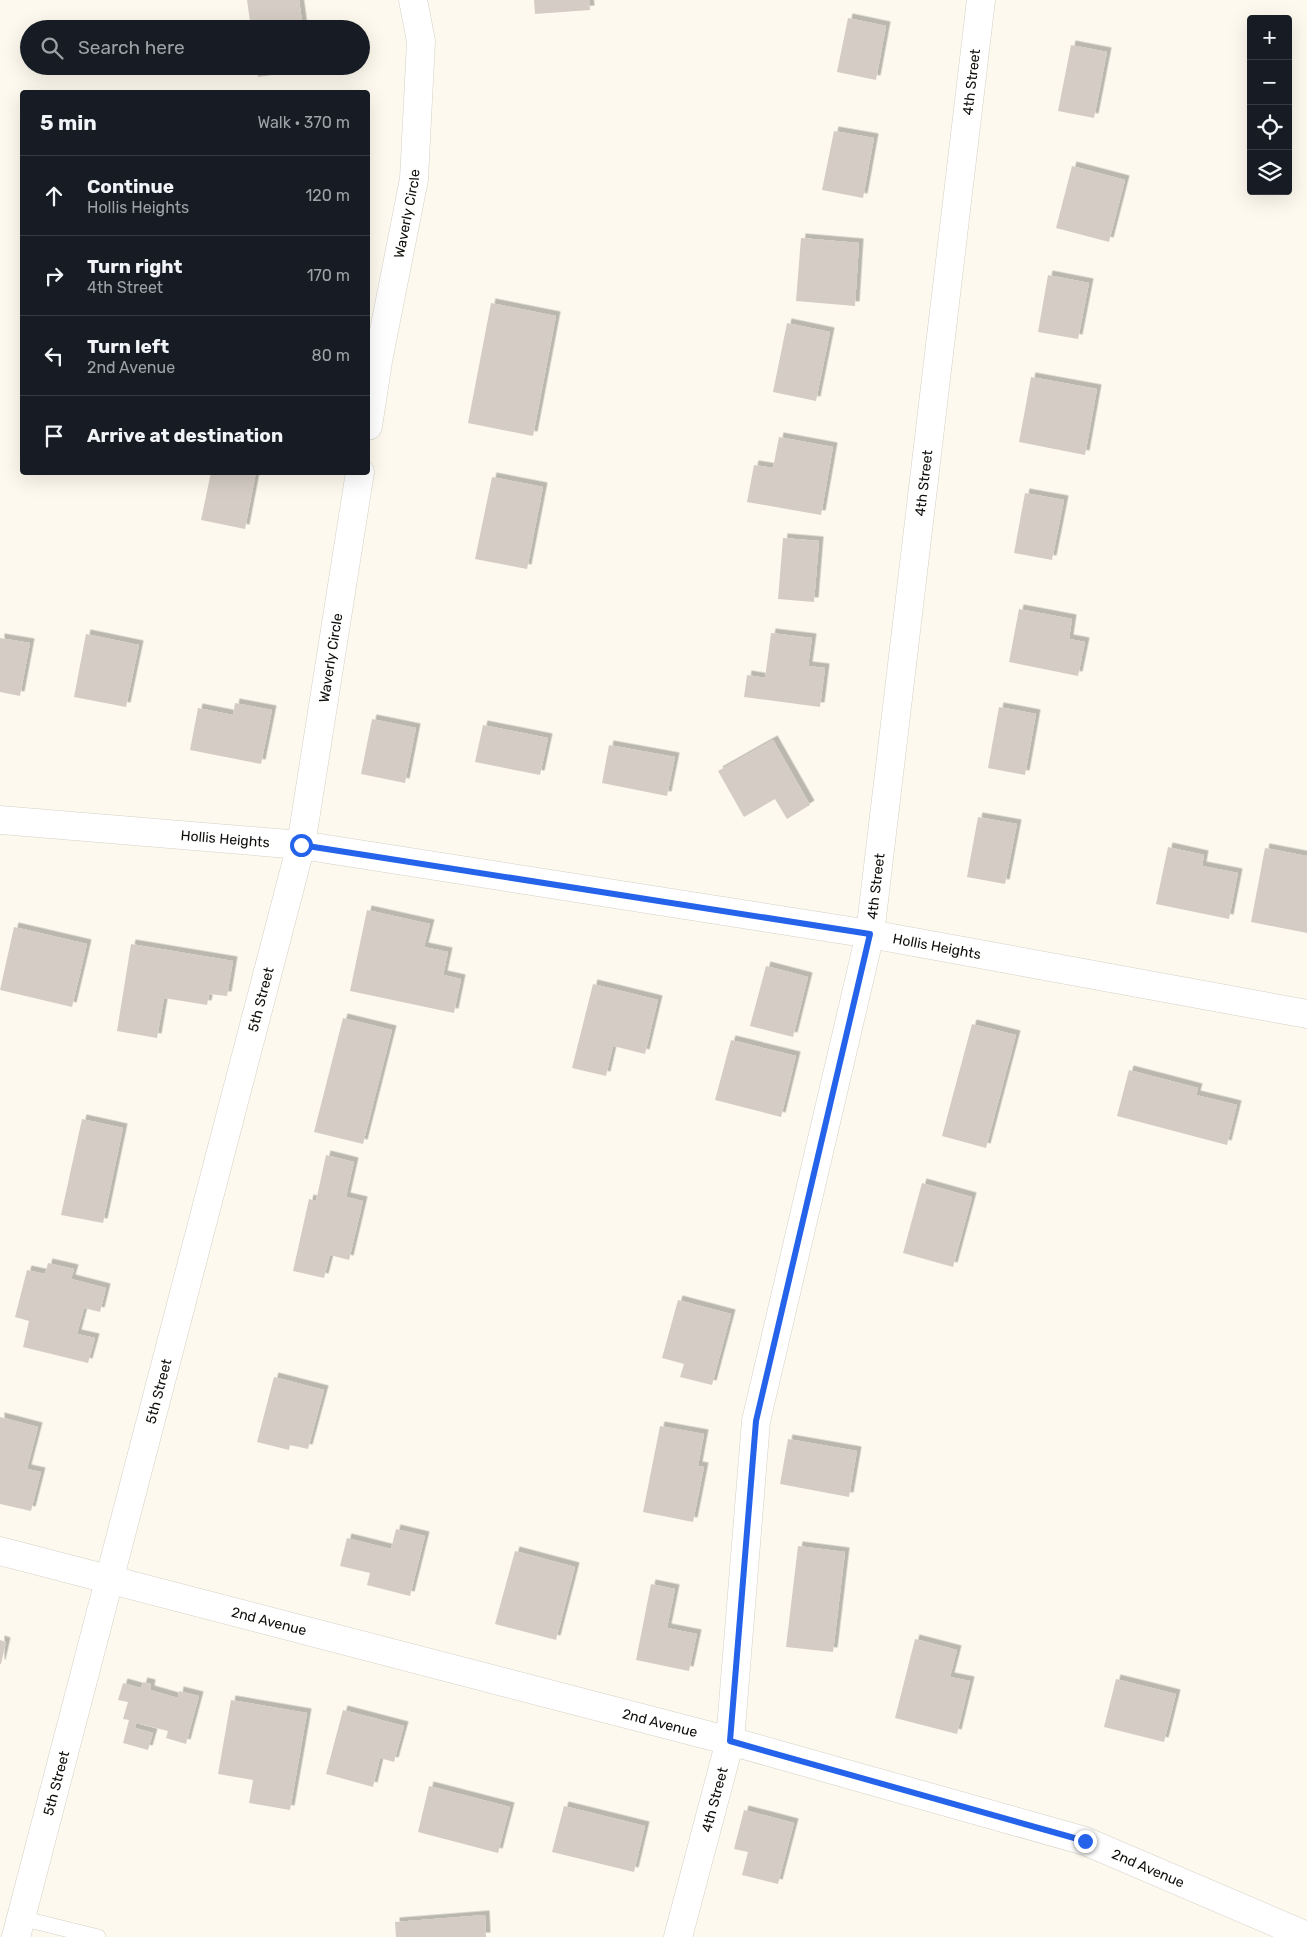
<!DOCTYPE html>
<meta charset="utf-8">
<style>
:root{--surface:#171b24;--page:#20242c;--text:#f1f3f6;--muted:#9ea1a6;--line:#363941}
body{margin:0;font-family:Rubik,sans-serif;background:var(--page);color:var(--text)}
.controls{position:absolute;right:15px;top:15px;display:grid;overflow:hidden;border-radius:5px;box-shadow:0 5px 20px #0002}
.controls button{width:45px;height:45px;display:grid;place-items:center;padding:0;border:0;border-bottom:1px solid var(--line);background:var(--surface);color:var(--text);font:25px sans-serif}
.stop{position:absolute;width:15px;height:15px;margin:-11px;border:4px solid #2563eb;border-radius:50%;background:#fff}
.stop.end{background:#2563eb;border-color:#fff;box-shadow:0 1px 5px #0008}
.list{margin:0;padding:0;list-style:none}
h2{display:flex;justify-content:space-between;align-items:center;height:65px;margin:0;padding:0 20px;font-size:21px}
h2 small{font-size:16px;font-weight:400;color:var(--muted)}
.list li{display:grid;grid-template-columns:32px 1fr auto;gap:15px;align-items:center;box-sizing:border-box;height:80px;padding:0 20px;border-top:1px solid var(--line)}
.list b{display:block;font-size:19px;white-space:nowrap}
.list p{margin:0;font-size:16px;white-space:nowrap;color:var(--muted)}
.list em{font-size:16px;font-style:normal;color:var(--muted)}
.icon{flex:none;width:28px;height:28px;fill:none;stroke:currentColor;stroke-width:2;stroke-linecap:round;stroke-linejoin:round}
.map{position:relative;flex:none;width:1307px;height:1937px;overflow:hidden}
.search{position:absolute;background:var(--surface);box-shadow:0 5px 20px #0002;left:20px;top:20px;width:350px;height:55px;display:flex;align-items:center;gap:12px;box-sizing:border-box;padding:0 18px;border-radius:28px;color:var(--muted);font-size:19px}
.panel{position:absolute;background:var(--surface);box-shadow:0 5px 20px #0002;left:20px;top:90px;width:350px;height:385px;border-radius:5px}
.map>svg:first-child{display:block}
.building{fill:#d5cdc5;filter:url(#shadow)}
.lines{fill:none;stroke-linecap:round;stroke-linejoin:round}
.lane-casing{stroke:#d5d0c6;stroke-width:16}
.street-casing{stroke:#d5d0c6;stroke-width:29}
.lane{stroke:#fff;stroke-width:15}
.street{stroke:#fff;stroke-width:28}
.route{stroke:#2563eb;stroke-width:6}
.labels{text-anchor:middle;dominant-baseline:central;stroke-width:4;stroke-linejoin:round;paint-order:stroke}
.street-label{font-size:14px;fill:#100f0b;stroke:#fff}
</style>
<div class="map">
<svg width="1307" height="1937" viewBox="0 0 1307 1937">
<defs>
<filter id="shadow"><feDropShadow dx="4.5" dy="-4.5" stdDeviation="0" flood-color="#0004"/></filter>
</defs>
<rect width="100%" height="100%" fill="#fdf9ee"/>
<path class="building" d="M 247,0 L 299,0 L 303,29 L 251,29 Z
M 534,0 L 589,0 L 590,10 L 535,14 Z
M 848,18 L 886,26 L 876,80 L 837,72 Z
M 1071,45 L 1107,52 L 1094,118 L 1058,111 Z
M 256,66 L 308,66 L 308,70 L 258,77 Z
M 834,131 L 874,138 L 863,198 L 822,190 Z
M 1072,166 L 1125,180 L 1109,242 L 1056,228 Z
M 801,238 L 859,243 L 855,306 L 796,301 Z
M 1048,275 L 1089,283 L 1078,339 L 1038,332 Z
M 491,303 L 556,316 L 533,436 L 468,423 Z
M 787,323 L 830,332 L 816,401 L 773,392 Z
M 1031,377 L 1097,389 L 1085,455 L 1019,442 Z
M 779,437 L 833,447 L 821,515 L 747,502 L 754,465 L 773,468 Z
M 211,472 L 256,472 L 245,529 L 201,520 Z
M 492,477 L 543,487 L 527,569 L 475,559 Z
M 1025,493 L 1064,500 L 1052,560 L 1014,553 Z
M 783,538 L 819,541 L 814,602 L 778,599 Z
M 1019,609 L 1072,619 L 1069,639 L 1085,642 L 1078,676 L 1009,662 Z
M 771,633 L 812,638 L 808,666 L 825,668 L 820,707 L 744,697 L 747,675 L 765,678 Z
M 86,634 L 139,645 L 126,707 L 74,697 Z
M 0,638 L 30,643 L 20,696 L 0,692 Z
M 235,703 L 272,710 L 261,764 L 190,750 L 198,708 L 233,715 Z
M 999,707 L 1036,714 L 1025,775 L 988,768 Z
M 372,719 L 416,728 L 405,783 L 361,774 Z
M 483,725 L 548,738 L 540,775 L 475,762 Z
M 773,740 L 810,805 L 787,819 L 775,799 L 744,817 L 718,771 Z
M 609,745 L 675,757 L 667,796 L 602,783 Z
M 978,817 L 1017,824 L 1005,884 L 967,877 Z
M 1168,847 L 1204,855 L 1202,866 L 1238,873 L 1229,919 L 1156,904 Z
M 1265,848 L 1307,856 L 1307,933 L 1251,922 Z
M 367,910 L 430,924 L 424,947 L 448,952 L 443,975 L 461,979 L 454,1013 L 350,991 Z
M 14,927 L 87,944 L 72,1007 L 0,990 Z
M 131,944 L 233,961 L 227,996 L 209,994 L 207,1005 L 164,998 L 157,1038 L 117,1031 Z
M 766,966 L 808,977 L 793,1037 L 750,1026 Z
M 593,984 L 658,1000 L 645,1054 L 613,1046 L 606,1076 L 572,1068 Z
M 343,1018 L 392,1030 L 363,1144 L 314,1132 Z
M 972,1024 L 1016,1035 L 986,1148 L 942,1136 Z
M 731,1040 L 796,1056 L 781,1117 L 715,1100 Z
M 1129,1070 L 1198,1088 L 1196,1095 L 1237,1105 L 1227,1145 L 1117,1116 Z
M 82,1119 L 123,1128 L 103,1223 L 61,1215 Z
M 326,1155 L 354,1162 L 346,1197 L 363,1201 L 349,1260 L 330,1255 L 324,1278 L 293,1271 L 309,1199 L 316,1201 Z
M 922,1183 L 972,1197 L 953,1267 L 903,1253 Z
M 48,1263 L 74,1269 L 71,1279 L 106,1288 L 100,1312 L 84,1308 L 77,1334 L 95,1338 L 88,1363 L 23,1347 L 29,1321 L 15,1317 L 27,1270 L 45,1274 Z
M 678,1300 L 731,1314 L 712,1385 L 680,1377 L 684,1364 L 662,1358 Z
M 274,1377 L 324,1390 L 308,1449 L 290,1445 L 289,1450 L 257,1442 Z
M 0,1417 L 38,1427 L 27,1469 L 41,1472 L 31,1511 L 0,1504 Z
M 660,1426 L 704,1434 L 698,1466 L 704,1467 L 693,1522 L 643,1512 Z
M 788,1439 L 857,1451 L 849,1497 L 780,1484 Z
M 396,1529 L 425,1536 L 410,1596 L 367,1585 L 370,1573 L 340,1566 L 347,1538 L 391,1549 Z
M 798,1546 L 845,1552 L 833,1652 L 786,1647 Z
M 515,1551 L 575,1567 L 556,1640 L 495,1624 Z
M 651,1584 L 675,1589 L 667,1628 L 697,1634 L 689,1671 L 636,1660 Z
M 915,1639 L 957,1650 L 950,1677 L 970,1681 L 957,1734 L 895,1718 Z
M 0,1640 L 6,1642 L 1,1664 L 0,1664 Z
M 1116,1679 L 1176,1694 L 1164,1742 L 1104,1727 Z
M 143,1682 L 151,1684 L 150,1690 L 178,1698 L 179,1691 L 199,1696 L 186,1744 L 166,1738 L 168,1731 L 136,1723 L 135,1728 L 153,1733 L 148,1750 L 123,1743 L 129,1720 L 123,1719 L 128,1702 L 118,1700 L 123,1683 L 141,1688 Z
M 231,1700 L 307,1713 L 290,1810 L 249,1803 L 253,1780 L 218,1774 Z
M 343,1710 L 404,1726 L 394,1762 L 380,1758 L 373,1787 L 326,1774 Z
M 429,1786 L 510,1807 L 498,1853 L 418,1832 Z
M 564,1806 L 645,1826 L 634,1872 L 552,1852 Z
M 744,1810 L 794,1823 L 778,1884 L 742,1875 L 748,1852 L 734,1849 Z
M 485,1915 L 486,1937 L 396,1937 L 395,1922 Z"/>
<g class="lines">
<defs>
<path id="lane" d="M 21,1918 L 98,1937"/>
<g id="street">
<path id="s1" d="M 368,426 L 378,361 L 414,179 L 421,41 L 413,0"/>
<path id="s2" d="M 0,820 L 301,845 L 870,934 L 1307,1014"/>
<path id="s3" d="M 0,1551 L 730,1741 L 1085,1841 L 1307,1936"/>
<path id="s4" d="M 16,1937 L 301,845 L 360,472"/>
<path id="s5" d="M 678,1937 L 730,1741 L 756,1421 L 870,934 L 981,0"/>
</g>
</defs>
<use href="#lane" class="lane-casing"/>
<use href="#street" class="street-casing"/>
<use href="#lane" class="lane"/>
<use href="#street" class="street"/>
</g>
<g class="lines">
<path class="route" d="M 301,845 L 870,934 L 756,1421 L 730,1741 L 1085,1841"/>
</g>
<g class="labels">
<g class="street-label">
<text stroke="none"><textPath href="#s5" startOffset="1882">4th Street</textPath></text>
<text stroke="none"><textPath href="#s1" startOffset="216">Waverly Circle</textPath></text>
<text stroke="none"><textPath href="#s5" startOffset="1478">4th Street</textPath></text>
<text stroke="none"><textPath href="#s4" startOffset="1318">Waverly Circle</textPath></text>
<text stroke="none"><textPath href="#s2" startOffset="226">Hollis Heights</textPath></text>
<text stroke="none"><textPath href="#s5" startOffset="1072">4th Street</textPath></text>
<text stroke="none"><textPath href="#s2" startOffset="946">Hollis Heights</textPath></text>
<text stroke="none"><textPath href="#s4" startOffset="969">5th Street</textPath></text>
<text stroke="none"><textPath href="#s4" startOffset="564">5th Street</textPath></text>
<text stroke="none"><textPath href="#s3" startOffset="278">2nd Avenue</textPath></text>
<text stroke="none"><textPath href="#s3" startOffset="682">2nd Avenue</textPath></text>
<text stroke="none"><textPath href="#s4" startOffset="159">5th Street</textPath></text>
<text stroke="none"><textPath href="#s5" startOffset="142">4th Street</textPath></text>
<text stroke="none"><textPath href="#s3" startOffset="1192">2nd Avenue</textPath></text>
</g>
</g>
</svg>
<div class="controls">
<button>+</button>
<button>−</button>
<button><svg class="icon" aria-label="locate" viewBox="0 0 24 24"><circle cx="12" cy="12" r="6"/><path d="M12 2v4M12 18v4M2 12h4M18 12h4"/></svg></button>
<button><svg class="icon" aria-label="layers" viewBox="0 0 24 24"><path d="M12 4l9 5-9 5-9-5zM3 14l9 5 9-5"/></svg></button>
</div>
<div class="stop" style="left:301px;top:845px"></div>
<div class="stop end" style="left:1085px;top:1841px"></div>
<div class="search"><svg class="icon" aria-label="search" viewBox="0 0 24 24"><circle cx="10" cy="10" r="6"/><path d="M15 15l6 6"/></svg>Search here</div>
<section class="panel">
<h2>5 min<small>Walk · 370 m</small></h2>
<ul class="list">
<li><svg class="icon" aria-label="ahead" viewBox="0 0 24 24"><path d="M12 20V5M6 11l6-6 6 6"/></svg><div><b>Continue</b><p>Hollis Heights</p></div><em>120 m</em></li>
<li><svg class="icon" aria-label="right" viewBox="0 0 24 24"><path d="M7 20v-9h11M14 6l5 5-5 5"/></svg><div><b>Turn right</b><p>4th Street</p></div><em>170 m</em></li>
<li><svg class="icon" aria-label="left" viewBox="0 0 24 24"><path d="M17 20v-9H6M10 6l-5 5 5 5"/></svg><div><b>Turn left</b><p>2nd Avenue</p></div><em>80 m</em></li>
<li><svg class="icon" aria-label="arrive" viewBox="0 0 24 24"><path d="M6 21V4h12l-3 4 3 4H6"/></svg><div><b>Arrive at destination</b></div></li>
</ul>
</section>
</div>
